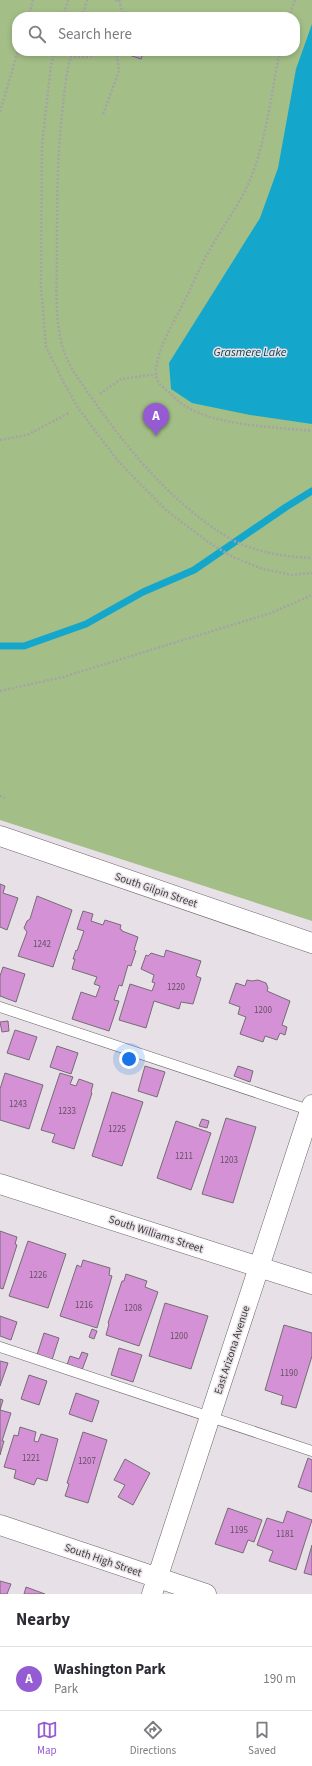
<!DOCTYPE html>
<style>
:root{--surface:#fff;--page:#f7f7f7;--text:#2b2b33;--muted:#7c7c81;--line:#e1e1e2;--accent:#955bd2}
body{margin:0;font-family:"Source Sans 3",sans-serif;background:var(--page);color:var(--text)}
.you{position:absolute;left:129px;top:1059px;width:14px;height:14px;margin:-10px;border:3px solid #fff;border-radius:50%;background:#1a73e8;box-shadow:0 0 0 6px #1a73e833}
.badge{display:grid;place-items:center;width:26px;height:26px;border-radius:50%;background:var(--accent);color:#fff;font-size:13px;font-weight:700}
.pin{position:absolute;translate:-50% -33px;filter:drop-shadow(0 1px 2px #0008)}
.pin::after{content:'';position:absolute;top:21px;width:14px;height:12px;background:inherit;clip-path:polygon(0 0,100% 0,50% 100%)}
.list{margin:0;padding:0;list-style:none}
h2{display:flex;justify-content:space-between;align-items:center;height:52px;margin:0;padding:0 16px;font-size:17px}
h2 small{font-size:13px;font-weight:400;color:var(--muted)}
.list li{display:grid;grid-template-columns:26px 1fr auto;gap:12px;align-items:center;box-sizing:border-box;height:64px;padding:0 16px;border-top:1px solid var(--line)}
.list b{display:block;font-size:15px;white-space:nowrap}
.list p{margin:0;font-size:13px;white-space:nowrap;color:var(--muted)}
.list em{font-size:13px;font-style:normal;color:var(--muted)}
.icon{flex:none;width:22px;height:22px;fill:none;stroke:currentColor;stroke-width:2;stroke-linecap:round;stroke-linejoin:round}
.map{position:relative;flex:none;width:312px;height:1594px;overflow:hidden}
.search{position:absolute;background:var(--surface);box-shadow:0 2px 6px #0003;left:12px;right:12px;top:12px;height:44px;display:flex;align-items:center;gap:10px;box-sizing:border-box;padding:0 14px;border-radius:16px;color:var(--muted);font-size:15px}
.sheet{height:116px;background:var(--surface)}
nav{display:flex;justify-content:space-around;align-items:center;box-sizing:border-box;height:56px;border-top:1px solid var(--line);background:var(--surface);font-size:11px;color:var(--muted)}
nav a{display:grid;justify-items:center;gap:2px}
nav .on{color:var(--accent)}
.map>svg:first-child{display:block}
.green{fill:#a3bf87;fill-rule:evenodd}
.water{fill:#15a7cb}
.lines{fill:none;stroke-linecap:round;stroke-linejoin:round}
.stream{stroke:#15a7cb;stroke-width:7}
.building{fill:#d591d5;stroke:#746e74}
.lane-casing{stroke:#6a6469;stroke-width:11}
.street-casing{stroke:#6a6469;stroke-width:21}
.path{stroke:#a7a2a7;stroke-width:2.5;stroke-dasharray:2 2;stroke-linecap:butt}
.lane{stroke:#fff;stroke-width:10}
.street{stroke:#fff;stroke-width:20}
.labels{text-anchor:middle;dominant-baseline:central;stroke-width:3;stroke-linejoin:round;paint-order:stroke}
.number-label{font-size:9px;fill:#645164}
.street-label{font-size:11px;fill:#3e3c3e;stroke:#e7e0e6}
.water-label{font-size:12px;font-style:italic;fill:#053f4f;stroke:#e7e0e6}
</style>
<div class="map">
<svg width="312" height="1594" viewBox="0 0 312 1594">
<rect width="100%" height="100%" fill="#e7e0e6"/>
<path class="green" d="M 0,0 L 312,0 L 312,921 L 0,820 ZM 17,17 L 295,17 L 295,51 L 17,51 Z"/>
<path class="water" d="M 312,24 L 312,424 L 250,415 L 192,403 L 171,389 L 169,363 L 260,218 L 278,168 L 296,69 Z"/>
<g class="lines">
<path class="stream" d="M 0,646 L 24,646 L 86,624 L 143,592 L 194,570 L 286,507 L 312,491"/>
</g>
<path class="building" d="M 130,51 L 144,51 L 141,59 L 129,55 Z
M 0,884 L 5,886 L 3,893 L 18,898 L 7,930 L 0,927 Z
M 37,896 L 72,910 L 53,967 L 18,956 L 27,932 L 24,928 L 27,921 L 30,919 Z
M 83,911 L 93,914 L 91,921 L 103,925 L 105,920 L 121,925 L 120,929 L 122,930 L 122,931 L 138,937 L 134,950 L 136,951 L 131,966 L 128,965 L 122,986 L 119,985 L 114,1000 L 119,1001 L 109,1031 L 72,1019 L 81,992 L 96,997 L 100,986 L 94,984 L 97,977 L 72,969 L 75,959 L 73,959 L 76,950 L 77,951 L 84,931 L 77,929 Z
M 166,950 L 201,961 L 196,976 L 201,978 L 193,1004 L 181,1002 L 179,1009 L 154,1001 L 146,1028 L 119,1020 L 130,984 L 152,991 L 155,983 L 152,982 L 154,975 L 141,969 L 146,955 L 148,956 L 151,953 L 164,957 Z
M 3,967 L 25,974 L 16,1002 L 0,996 L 0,976 Z
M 247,980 L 252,981 L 258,980 L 266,983 L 268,988 L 267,991 L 290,1001 L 282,1025 L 287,1027 L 285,1035 L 280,1033 L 277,1040 L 265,1036 L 263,1042 L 240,1034 L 246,1017 L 238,1014 L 240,1007 L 229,1003 L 236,983 L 245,986 Z
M 8,1021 L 9,1031 L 2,1032 L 0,1022 Z
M 15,1030 L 37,1037 L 29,1060 L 7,1053 Z
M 57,1046 L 78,1053 L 71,1074 L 50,1067 Z
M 145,1066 L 165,1072 L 157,1097 L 138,1091 Z
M 238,1066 L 253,1071 L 250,1082 L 234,1076 Z
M 5,1073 L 43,1085 L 29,1129 L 0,1120 L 0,1089 Z
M 60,1073 L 73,1077 L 70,1084 L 76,1086 L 79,1079 L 93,1084 L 91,1092 L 92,1093 L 74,1149 L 52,1142 L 55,1134 L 41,1130 Z
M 112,1092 L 143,1102 L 122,1166 L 92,1156 Z
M 226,1118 L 256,1127 L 233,1203 L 202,1194 Z
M 202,1119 L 209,1121 L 207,1128 L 199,1126 Z
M 176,1121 L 211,1133 L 191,1190 L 157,1178 Z
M 0,1231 L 17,1237 L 15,1244 L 17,1245 L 3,1289 L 0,1288 Z
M 28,1241 L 66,1254 L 48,1308 L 9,1296 Z
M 83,1260 L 110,1268 L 109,1275 L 112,1276 L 97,1328 L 60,1316 L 77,1265 L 81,1267 Z
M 126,1274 L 147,1281 L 145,1287 L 158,1292 L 139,1346 L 106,1335 L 109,1324 L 108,1323 L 122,1281 L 124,1281 Z
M 165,1303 L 208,1316 L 191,1369 L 149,1356 Z
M 0,1316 L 17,1322 L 11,1340 L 0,1336 Z
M 284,1325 L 312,1333 L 312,1356 L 296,1408 L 281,1404 L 283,1396 L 265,1390 Z
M 92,1329 L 97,1331 L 94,1339 L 89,1337 Z
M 44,1333 L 59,1338 L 52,1360 L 37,1355 Z
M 119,1348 L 142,1355 L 133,1382 L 111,1375 Z
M 82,1352 L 88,1354 L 82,1370 L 67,1365 L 70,1356 L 79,1359 Z
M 0,1361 L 8,1363 L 0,1386 Z
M 29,1375 L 47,1381 L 39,1405 L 21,1399 Z
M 76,1393 L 99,1401 L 92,1422 L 69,1414 Z
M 0,1399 L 3,1400 L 0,1410 L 11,1413 L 2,1441 L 4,1441 L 0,1455 Z
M 20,1427 L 36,1432 L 34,1441 L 38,1442 L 41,1434 L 58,1439 L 47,1481 L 37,1478 L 34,1485 L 14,1478 L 16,1470 L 4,1467 L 14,1435 L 18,1436 Z
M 83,1432 L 107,1440 L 88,1503 L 65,1496 L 69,1484 L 67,1483 Z
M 308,1458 L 312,1460 L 312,1492 L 298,1487 Z
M 125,1459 L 150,1473 L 133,1505 L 118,1497 L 125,1485 L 114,1480 Z
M 228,1508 L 262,1520 L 254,1542 L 248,1540 L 243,1553 L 215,1544 Z
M 287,1511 L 312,1520 L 296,1570 L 269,1561 L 273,1551 L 257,1545 L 267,1518 L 283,1523 Z
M 312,1545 L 312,1575 L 304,1573 Z
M 0,1581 L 11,1584 L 7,1594 L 0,1594 Z
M 26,1587 L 45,1594 L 24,1594 Z"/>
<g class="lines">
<defs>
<path id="lane" d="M 0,1007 L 312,1111
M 0,1347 L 312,1451"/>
<path id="street" d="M 0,836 L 312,943
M 0,1184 L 312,1284
M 0,1525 L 206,1594
M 152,1594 L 312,1105"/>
</defs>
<use href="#lane" class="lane-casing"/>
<use href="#street" class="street-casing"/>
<path class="path" d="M 115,0 L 118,1
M 119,0 L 124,17
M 28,17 L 33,0
M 63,17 L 68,0
M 82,17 L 87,0
M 289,17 L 295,0
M 55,51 L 51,65 L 42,145 L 41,287 L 46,347 L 64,383 L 78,408 L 118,461 L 167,511 L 211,544 L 233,557 L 263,569 L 292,575 L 312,573
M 72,51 C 67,68 65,87 63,105 C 57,154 57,203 57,253 C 57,284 54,318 63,349 C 70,369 82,384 94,401 C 127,448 165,494 212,527 C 222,534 234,542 246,546 C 267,554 290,557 312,558
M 280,51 C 270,98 266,148 245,191 C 234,212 220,231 209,251 C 199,269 191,288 182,306 C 173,323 151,360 157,379 C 159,385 166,390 171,394 C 175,398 180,403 185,406 C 217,426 275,427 312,431
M 70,57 L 89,57 L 105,51
M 0,112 L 18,51
M 103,114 L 119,71 L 117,56 L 119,51
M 100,394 L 121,379 L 156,374
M 0,440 L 27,435 L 69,413
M 0,691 L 63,677 L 271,613 L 312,595
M 0,796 L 5,798"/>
<use href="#lane" class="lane"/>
<use href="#street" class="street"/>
</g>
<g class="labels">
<g class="number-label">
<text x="42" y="944">1242</text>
<text x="176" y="987">1220</text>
<text x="263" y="1010">1200</text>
<text x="18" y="1104">1243</text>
<text x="67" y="1111">1233</text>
<text x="117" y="1129">1225</text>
<text x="184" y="1156">1211</text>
<text x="229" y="1160">1203</text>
<text x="38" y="1275">1226</text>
<text x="84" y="1305">1216</text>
<text x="133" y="1308">1208</text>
<text x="179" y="1336">1200</text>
<text x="289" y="1373">1190</text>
<text x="31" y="1458">1221</text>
<text x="87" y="1461">1207</text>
<text x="239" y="1530">1195</text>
<text x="285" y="1534">1181</text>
</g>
<g class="street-label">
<text transform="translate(156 890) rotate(19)">South Gilpin Street</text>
<text transform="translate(156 1234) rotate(18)">South Williams Street</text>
<text transform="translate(232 1350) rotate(-72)">East Arizona Avenue</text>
<text transform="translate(103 1560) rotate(19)">South High Street</text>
</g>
<g class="water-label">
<text x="250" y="352">Grasmere Lake</text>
</g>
</g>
</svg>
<div class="you"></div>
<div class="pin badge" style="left:156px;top:436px">A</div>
<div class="search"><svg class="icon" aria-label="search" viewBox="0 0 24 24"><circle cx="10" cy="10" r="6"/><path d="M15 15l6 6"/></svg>Search here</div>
</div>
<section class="sheet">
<h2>Nearby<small></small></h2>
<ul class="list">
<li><span class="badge">A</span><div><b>Washington Park</b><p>Park</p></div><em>190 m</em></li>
</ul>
</section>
<nav>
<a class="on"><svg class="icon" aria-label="map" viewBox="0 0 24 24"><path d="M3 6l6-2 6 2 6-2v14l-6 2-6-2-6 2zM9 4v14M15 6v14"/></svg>Map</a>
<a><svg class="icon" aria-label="directions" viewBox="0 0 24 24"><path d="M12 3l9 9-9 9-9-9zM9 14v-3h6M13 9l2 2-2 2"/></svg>Directions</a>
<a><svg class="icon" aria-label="saved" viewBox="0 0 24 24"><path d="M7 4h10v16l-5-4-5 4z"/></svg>Saved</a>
</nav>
